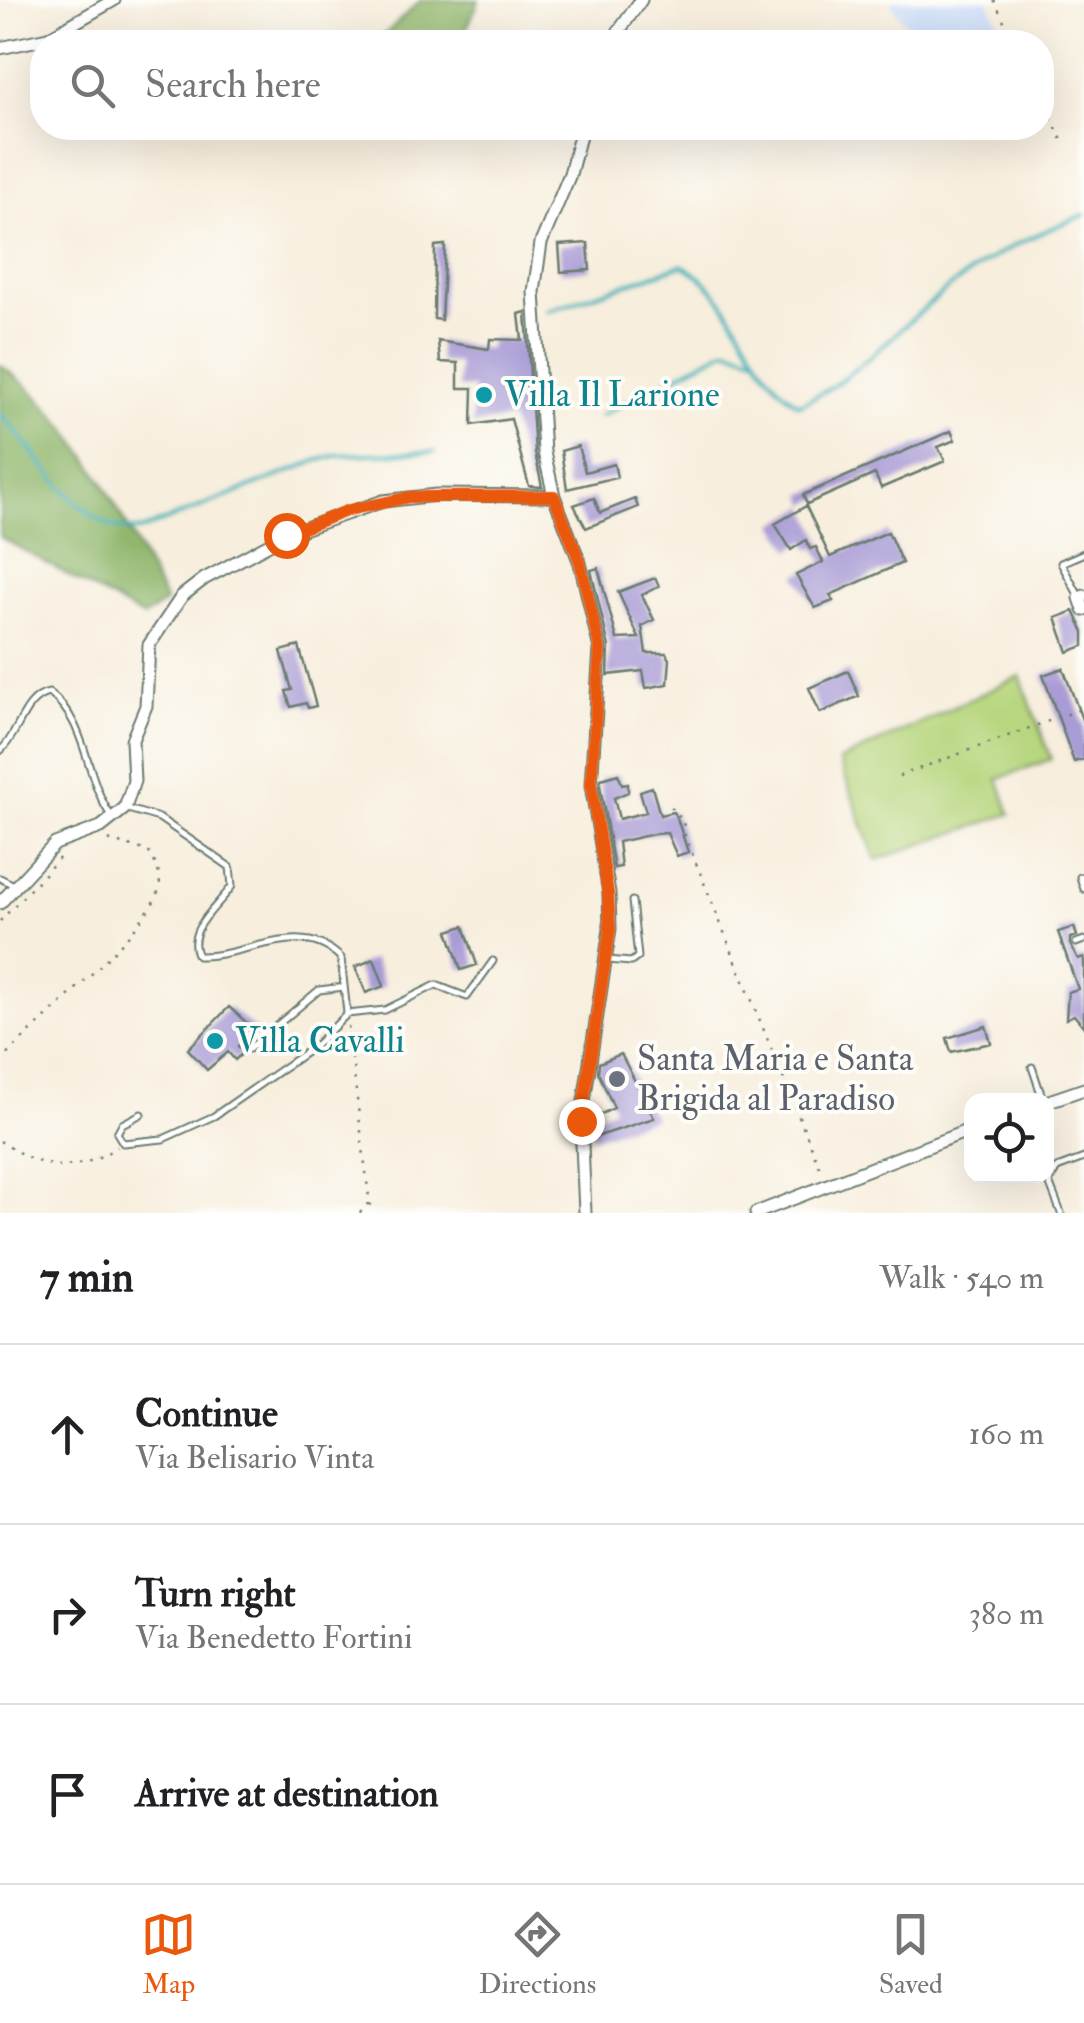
<!DOCTYPE html>
<meta charset="utf-8">
<style>
:root{--surface:#fff;--page:#f6f6f6;--text:#202124;--muted:#757577;--line:#e0e0e0;--accent:#ea580c}
body{margin:0;font-family:"IM FELL Double Pica",serif;background:var(--page);color:var(--text)}
.controls{position:absolute;right:30px;bottom:30px;display:grid;overflow:hidden;border-radius:20px;box-shadow:0 10px 40px #0002}
.controls button{width:90px;height:90px;display:grid;place-items:center;padding:0;border:0;border-bottom:2px solid var(--line);background:var(--surface);color:var(--text);font:50px sans-serif}
.stop{position:absolute;width:30px;height:30px;margin:-22px;border:8px solid #ea580c;border-radius:50%;background:#fff}
.stop.end{background:#ea580c;border-color:#fff;box-shadow:0 2px 10px #0008}
.list{margin:0;padding:0;list-style:none}
h2{display:flex;justify-content:space-between;align-items:center;height:130px;margin:0;padding:0 40px;font-size:42px}
h2 small{font-size:32px;font-weight:400;color:var(--muted)}
.list li{display:grid;grid-template-columns:65px 1fr auto;gap:30px;align-items:center;box-sizing:border-box;height:180px;padding:0 40px;border-top:2px solid var(--line)}
.list b{display:block;font-size:38px;white-space:nowrap}
.list p{margin:0;font-size:32px;white-space:nowrap;color:var(--muted)}
.list em{font-size:32px;font-style:normal;color:var(--muted)}
.icon{flex:none;width:55px;height:55px;fill:none;stroke:currentColor;stroke-width:2;stroke-linecap:round;stroke-linejoin:round}
.map{position:relative;flex:none;width:1084px;height:1213px;overflow:hidden}
.search{position:absolute;background:var(--surface);box-shadow:0 10px 40px #0002;left:30px;right:30px;top:30px;height:110px;display:flex;align-items:center;gap:25px;box-sizing:border-box;padding:0 35px;border-radius:40px;color:var(--muted);font-size:38px}
.sheet{height:670px;background:var(--surface)}
nav{display:flex;justify-content:space-around;align-items:center;box-sizing:border-box;height:140px;border-top:2px solid var(--line);background:var(--surface);font-size:28px;color:var(--muted)}
nav a{display:grid;justify-items:center;gap:5px}
nav .on{color:var(--accent)}
.map>svg:first-child{display:block}
.built{fill:#c9dcf9}
.green{fill:#b7d67e;stroke:#6b8a59;stroke-width:2.5}
.forest{fill:#91b76d;stroke:#587a50;stroke-width:2.5}
.lines{fill:none;stroke-linecap:round;stroke-linejoin:round}
.stream{stroke:#43b3bc;stroke-width:4}
.building{fill:#a99bd6}
.lane-casing{stroke:#6b7b6f;stroke-width:9}
.street-casing{stroke:#6b7b6f;stroke-width:15}
.path{stroke:#6b7b6f;stroke-width:2.5;stroke-dasharray:2.5 8;stroke-linecap:butt}
.lane{stroke:#fff;stroke-width:5}
.street{stroke:#fff;stroke-width:11}
.route{stroke:#ea580c;stroke-width:12}
.culture-dot{fill:#0f9aa8;stroke:#fdfcf7;stroke-width:4}
.worship-dot{fill:#6b7280;stroke:#fdfcf7;stroke-width:4}
.labels{text-anchor:middle;dominant-baseline:central;stroke-width:8;stroke-linejoin:round;paint-order:stroke}
.culture-label{font-size:35px;fill:#0d838f;stroke:#fdfcf7;text-anchor:start}
.worship-label{font-size:35px;fill:#5b616d;stroke:#fdfcf7;text-anchor:start}
</style>
<div class="map">
<svg width="1084" height="1213" viewBox="0 0 1084 1213">
<rect width="100%" height="100%" fill="#fdfcf7"/>
<filter id="ink" filterUnits="userSpaceOnUse"><feTurbulence type="fractalNoise" baseFrequency=".01" numOctaves="2"/><feDisplacementMap in="SourceGraphic" scale="20" xChannelSelector="R" yChannelSelector="G"/><feConvolveMatrix kernelMatrix="1 2 1 2 8 2 1 2 1" color-interpolation-filters="sRGB"/></filter>
<filter id="wash" filterUnits="userSpaceOnUse"><feTurbulence type="fractalNoise" baseFrequency=".0048" numOctaves="4" result="noise"/><feDisplacementMap in="SourceGraphic" scale="40" xChannelSelector="R" yChannelSelector="G"/><feGaussianBlur stdDeviation="2.25" result="paint"/><feColorMatrix in="noise" values="0 0 0 0 0 0 0 0 0 0 0 0 0 0 0 0 0 1.4 0 .05"/><feComposite in="paint" operator="in"/></filter>
<g filter="url(#wash)">
<rect width="100%" height="100%" fill="#f7eedd"/>
<path class="built" d="M 889,0 L 988,0 L 1008,42 L 917,42 Z"/>
<path class="green" d="M 1020,676 L 1051,759 L 998,779 L 1010,814 L 876,860 L 839,761 Z"/>
<path class="forest" d="M 421,0 L 479,0 L 461,42 L 377,42 Z
M 0,365 C 80,420 122,518 166,602 L 143,617 L 0,537 Z"/>
<g class="lines">
<path class="stream" d="M 547,311 L 682,265 C 738,294 748,372 799,404 C 851,384 905,321 950,287 C 994,253 1033,235 1084,215
M 0,414 C 36,449 85,539 142,530 L 316,461 L 338,455 L 435,452
M 600,416 L 727,349 L 756,357"/>
</g>
<g id="blocks">
<path class="building" d="M 588,243 L 590,270 L 561,272 L 559,245 Z
M 445,245 L 441,320 L 434,319 L 435,246 Z
M 526,312 L 535,453 L 542,487 L 529,486 L 511,419 L 472,425 L 473,388 L 458,388 L 458,363 L 440,362 L 438,341 L 489,349 L 490,339 L 522,340 L 519,314 Z
M 951,431 L 955,440 L 938,447 L 945,461 L 881,488 L 875,474 L 807,504 L 803,495 Z
M 578,446 L 585,472 L 614,464 L 617,477 L 567,489 L 561,451 Z
M 594,498 L 600,513 L 635,499 L 638,507 L 586,528 L 574,505 Z
M 806,506 L 830,557 L 888,532 L 902,563 L 830,595 L 833,601 L 815,608 L 796,575 L 823,562 L 816,547 L 810,549 L 806,540 L 791,550 L 775,524 Z
M 598,568 L 617,639 L 639,638 L 618,592 L 655,578 L 659,586 L 642,595 L 654,620 L 642,626 L 646,653 L 666,653 L 670,659 L 668,684 L 646,688 L 643,671 L 608,675 L 609,647 L 591,570 Z
M 1074,611 L 1084,632 L 1084,646 L 1068,652 L 1056,618 Z
M 299,646 L 316,706 L 308,708 L 306,703 L 291,707 L 286,691 L 292,690 L 281,651 Z
M 1063,668 L 1084,725 L 1084,759 L 1074,762 L 1043,675 Z
M 848,671 L 859,696 L 820,713 L 809,688 Z
M 618,774 L 622,784 L 628,783 L 628,792 L 614,798 L 619,819 L 646,812 L 640,791 L 652,787 L 660,815 L 673,812 L 677,818 L 688,852 L 677,856 L 667,833 L 654,834 L 618,842 L 621,867 L 614,868 L 600,785 L 601,779 Z
M 464,926 L 477,965 L 461,970 L 448,931 Z
M 1074,927 L 1077,936 L 1070,938 L 1070,944 L 1078,959 L 1084,957 L 1084,1027 L 1074,1015 L 1066,1019 L 1068,992 L 1078,989 L 1058,932 Z
M 374,959 L 384,986 L 366,993 L 355,967 Z
M 229,1007 L 256,1031 L 238,1046 L 244,1052 L 235,1060 L 228,1052 L 207,1070 L 188,1049 Z
M 986,1026 L 991,1043 L 951,1052 L 947,1038 Z
M 621,1054 L 654,1118 L 593,1138 L 591,1119 L 614,1108 L 598,1072 L 599,1063 Z"/>
</g>
</g>
<g filter="url(#ink)">
<use href="#blocks" fill-opacity="0" stroke="#6b7b6f" stroke-width="2.5"/>
<g class="lines">
<defs>
<path id="lane" d="M 1080,598 L 1061,563 L 1084,553
M 0,751 C 19,735 23,698 49,693 C 88,720 85,781 112,817
M 128,809 L 159,818 L 230,867 L 232,886 C 218,907 184,930 198,956 C 245,958 301,917 341,958 L 347,1013
M 1084,876 L 1080,877 L 1084,889
M 0,878 L 14,885
M 1076,943 L 1084,940
M 608,960 L 631,962 L 638,957 L 632,901
M 249,1049 L 319,990 L 344,987
M 1032,1067 L 1043,1100
M 141,1114 L 122,1124 L 117,1133 L 123,1143 L 163,1139 L 214,1116 L 315,1046 L 347,1014 L 385,1010 L 436,985 L 467,997 L 493,961
M 1061,1213 L 1049,1182 L 1057,1168 L 1084,1158"/>
<path id="street" d="M 611,42 L 641,0
M 0,48 L 48,38 L 114,0
M 582,128 L 570,174 L 541,243 L 534,292 L 544,452 L 554,496 L 580,563 L 600,649 L 591,785 L 609,893 L 610,929 L 581,1121 L 585,1213
M 1084,596 L 1080,598 L 1084,610
M 0,903 L 55,844 L 101,827 L 125,808 L 134,781 L 132,740 L 146,706 L 149,645 L 182,596 L 204,579 L 286,535 L 383,501 L 436,495 L 554,496
M 1046,1102 L 1084,1089
M 756,1213 L 972,1129"/>
</defs>
<use href="#lane" class="lane-casing"/>
<use href="#street" class="street-casing"/>
<path class="path" d="M 994,0 L 1014,42
M 1042,99 L 1062,140
M 899,776 L 1084,708
M 671,807 L 683,820 L 685,836 L 822,1173
M 0,921 L 64,853
M 348,1026 L 371,1213
M 0,1062 C 32,1026 151,929 159,888 C 162,875 155,862 148,851 L 104,839
M 0,1141 C 44,1170 71,1176 117,1147
M 360,1213 L 369,1202"/>
<use href="#lane" class="lane"/>
<use href="#street" class="street"/>
</g>
</g>
<g class="lines" filter="url(#ink)">
<path class="route" d="M 286,535 L 349,510 L 410,497 L 554,496 L 580,562 L 600,649 L 591,785 L 608,893 L 610,929 L 581,1121"/>
</g>
<g class="culture-dot">
<circle cx="484" cy="395" r="10"/>
<circle cx="215" cy="1041" r="10"/>
</g>
<circle class="worship-dot" cx="617" cy="1079" r="10"/>
<g class="labels">
<g class="culture-label">
<text x="504" y="395">Villa Il Larione</text>
<text x="235" y="1041">Villa Cavalli</text>
</g>
<g class="worship-label">
<text x="637" y="1059">Santa Maria e Santa<tspan x="637" dy="40">Brigida al Paradiso</tspan></text>
</g>
</g>
</svg>
<div class="controls">
<button><svg class="icon" aria-label="locate" viewBox="0 0 24 24"><circle cx="12" cy="12" r="6"/><path d="M12 2v4M12 18v4M2 12h4M18 12h4"/></svg></button>
</div>
<div class="stop" style="left:286px;top:535px"></div>
<div class="stop end" style="left:581px;top:1121px"></div>
<div class="search"><svg class="icon" aria-label="search" viewBox="0 0 24 24"><circle cx="10" cy="10" r="6"/><path d="M15 15l6 6"/></svg>Search here</div>
</div>
<section class="sheet">
<h2>7 min<small>Walk · 540 m</small></h2>
<ul class="list">
<li><svg class="icon" aria-label="ahead" viewBox="0 0 24 24"><path d="M12 20V5M6 11l6-6 6 6"/></svg><div><b>Continue</b><p>Via Belisario Vinta</p></div><em>160 m</em></li>
<li><svg class="icon" aria-label="right" viewBox="0 0 24 24"><path d="M7 20v-9h11M14 6l5 5-5 5"/></svg><div><b>Turn right</b><p>Via Benedetto Fortini</p></div><em>380 m</em></li>
<li><svg class="icon" aria-label="arrive" viewBox="0 0 24 24"><path d="M6 21V4h12l-3 4 3 4H6"/></svg><div><b>Arrive at destination</b></div></li>
</ul>
</section>
<nav>
<a class="on"><svg class="icon" aria-label="map" viewBox="0 0 24 24"><path d="M3 6l6-2 6 2 6-2v14l-6 2-6-2-6 2zM9 4v14M15 6v14"/></svg>Map</a>
<a><svg class="icon" aria-label="directions" viewBox="0 0 24 24"><path d="M12 3l9 9-9 9-9-9zM9 14v-3h6M13 9l2 2-2 2"/></svg>Directions</a>
<a><svg class="icon" aria-label="saved" viewBox="0 0 24 24"><path d="M7 4h10v16l-5-4-5 4z"/></svg>Saved</a>
</nav>
